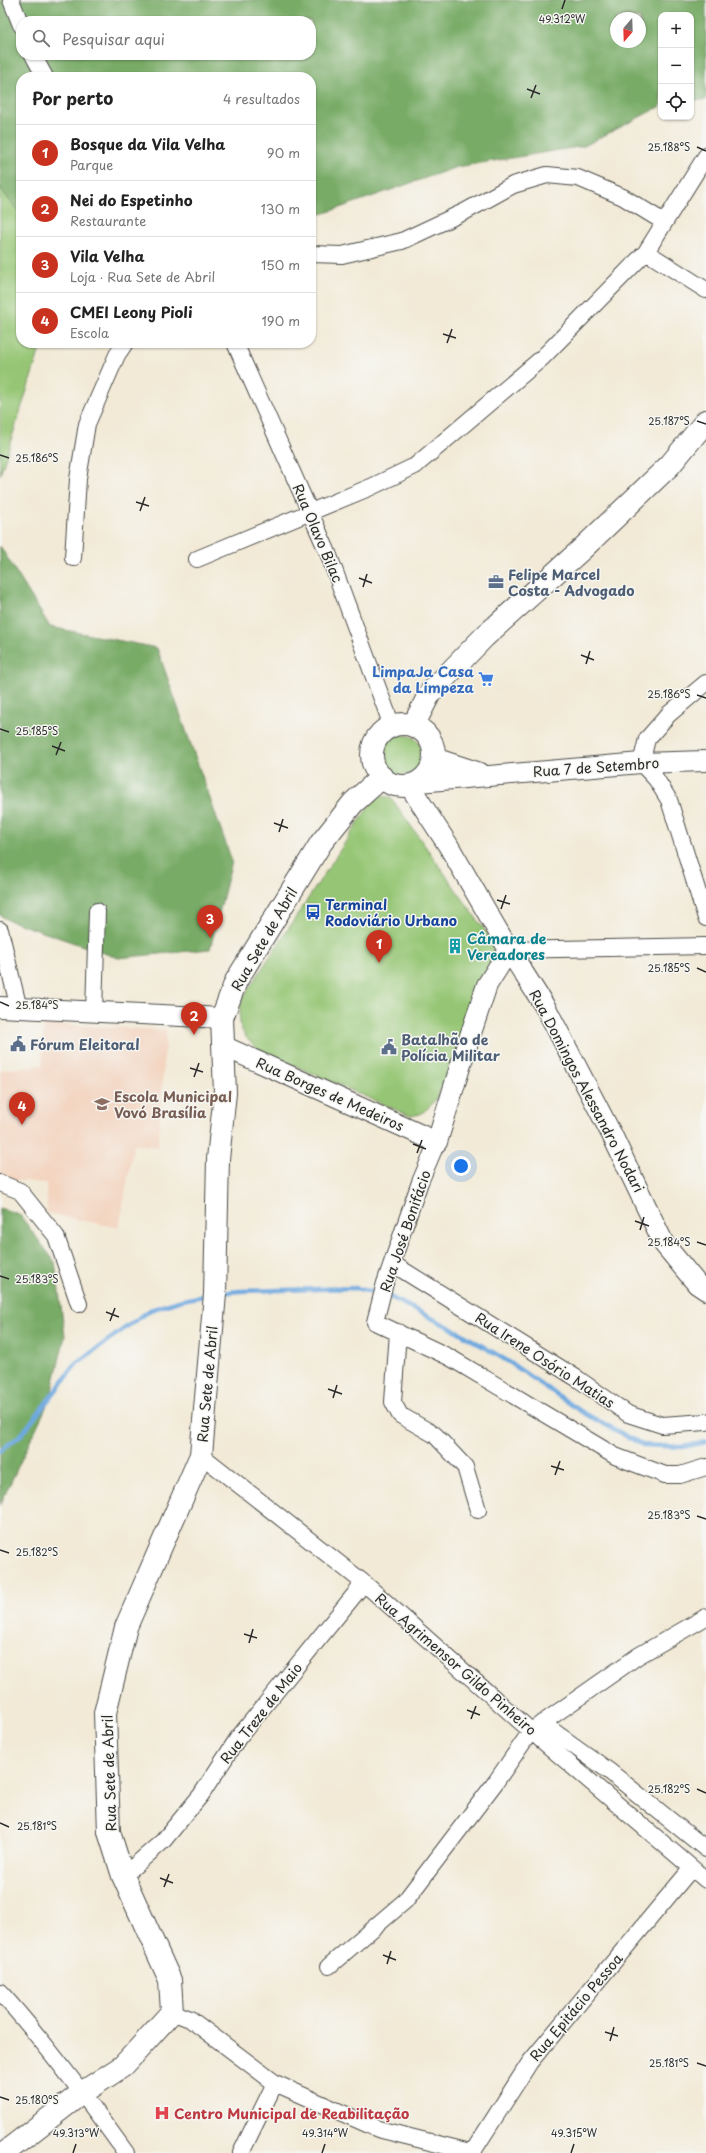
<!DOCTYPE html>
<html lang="pt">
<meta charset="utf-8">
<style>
:root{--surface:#fff;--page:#f2f2f2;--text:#222;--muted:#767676;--line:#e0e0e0;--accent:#c8321e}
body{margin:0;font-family:"Playpen Sans",sans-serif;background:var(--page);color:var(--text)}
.controls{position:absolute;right:12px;top:12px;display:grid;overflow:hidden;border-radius:8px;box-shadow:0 1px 3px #0004}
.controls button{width:36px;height:36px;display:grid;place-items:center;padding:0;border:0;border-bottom:1px solid var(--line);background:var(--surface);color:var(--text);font:20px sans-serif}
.compass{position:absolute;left:610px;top:12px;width:36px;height:36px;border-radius:50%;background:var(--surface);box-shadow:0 1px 3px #0004;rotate:199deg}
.you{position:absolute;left:461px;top:1166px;width:14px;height:14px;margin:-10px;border:3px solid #fff;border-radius:50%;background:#1a73e8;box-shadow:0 0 0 6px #1a73e833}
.badge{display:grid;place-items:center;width:26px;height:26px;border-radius:50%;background:var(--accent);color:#fff;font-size:13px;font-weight:700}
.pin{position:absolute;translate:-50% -33px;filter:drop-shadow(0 1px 2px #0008)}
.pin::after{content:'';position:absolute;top:21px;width:14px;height:12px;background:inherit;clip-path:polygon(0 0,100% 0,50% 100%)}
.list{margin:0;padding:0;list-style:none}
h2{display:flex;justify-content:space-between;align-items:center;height:52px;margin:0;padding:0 16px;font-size:17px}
h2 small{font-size:13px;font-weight:400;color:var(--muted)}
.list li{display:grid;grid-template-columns:26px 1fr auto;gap:12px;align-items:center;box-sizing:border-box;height:56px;padding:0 16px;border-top:1px solid var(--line)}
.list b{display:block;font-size:15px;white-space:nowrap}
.list p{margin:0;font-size:13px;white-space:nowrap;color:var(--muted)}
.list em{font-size:13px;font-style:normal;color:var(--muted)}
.icon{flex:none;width:22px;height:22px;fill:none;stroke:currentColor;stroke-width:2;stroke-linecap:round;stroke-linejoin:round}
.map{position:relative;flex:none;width:706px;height:2153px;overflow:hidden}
.search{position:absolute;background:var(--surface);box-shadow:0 1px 3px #0004;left:16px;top:16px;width:300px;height:44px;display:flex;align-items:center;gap:10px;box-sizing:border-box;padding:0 14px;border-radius:16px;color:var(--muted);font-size:15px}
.panel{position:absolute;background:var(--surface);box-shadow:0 1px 3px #0004;left:16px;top:72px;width:300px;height:276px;border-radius:16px}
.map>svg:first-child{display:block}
.built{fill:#f3d4bf}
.green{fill:#96c675;stroke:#607850}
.forest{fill:#78ab66;stroke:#526b48;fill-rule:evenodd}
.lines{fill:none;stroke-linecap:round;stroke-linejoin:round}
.stream{stroke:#6ea9df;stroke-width:4.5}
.minor-casing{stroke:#494845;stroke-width:18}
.tertiary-casing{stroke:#494845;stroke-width:22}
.secondary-casing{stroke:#494845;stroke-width:24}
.minor{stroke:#fff;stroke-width:16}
.tertiary{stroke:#fff;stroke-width:20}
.secondary{stroke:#fff;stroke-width:22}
.ticks{fill:none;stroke:#2b2b2b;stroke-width:1.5}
.labels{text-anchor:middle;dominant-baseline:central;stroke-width:3;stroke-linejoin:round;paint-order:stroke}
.street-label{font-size:14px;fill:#2b2b2b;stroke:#f6f6f2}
.service-label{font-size:14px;font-weight:bold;fill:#4e5e75;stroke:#f6f6f2;text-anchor:start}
.shop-label{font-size:14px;font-weight:bold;fill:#366cbe;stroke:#f6f6f2;text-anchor:end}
.transit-label{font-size:14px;font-weight:bold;fill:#164399;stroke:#f6f6f2;text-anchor:start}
.culture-label{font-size:14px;font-weight:bold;fill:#0d838f;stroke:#f6f6f2;text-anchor:start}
.education-label{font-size:14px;font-weight:bold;fill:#785e54;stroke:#f6f6f2;text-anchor:start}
.health-label{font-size:14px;font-weight:bold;fill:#be3a42;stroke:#f6f6f2;text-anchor:start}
.ticks-label{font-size:10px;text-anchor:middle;fill:#2b2b2b;stroke:#f6f6f2;stroke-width:3;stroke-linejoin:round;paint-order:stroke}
</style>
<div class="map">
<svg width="706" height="2153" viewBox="0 0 706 2153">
<rect width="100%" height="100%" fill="#f6f6f2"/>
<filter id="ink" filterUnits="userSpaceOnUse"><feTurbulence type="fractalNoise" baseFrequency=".025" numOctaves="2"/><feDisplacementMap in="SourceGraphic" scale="8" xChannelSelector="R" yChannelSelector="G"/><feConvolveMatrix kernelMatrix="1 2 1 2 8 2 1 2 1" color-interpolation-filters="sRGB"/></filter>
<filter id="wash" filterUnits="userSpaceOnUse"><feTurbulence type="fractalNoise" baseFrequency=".012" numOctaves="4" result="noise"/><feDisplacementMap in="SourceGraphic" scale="16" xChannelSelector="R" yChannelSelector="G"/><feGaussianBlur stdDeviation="0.9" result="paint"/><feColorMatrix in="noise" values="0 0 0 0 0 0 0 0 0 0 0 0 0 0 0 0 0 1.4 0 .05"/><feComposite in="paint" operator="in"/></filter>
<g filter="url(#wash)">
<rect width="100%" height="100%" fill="#f2ead7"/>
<path class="built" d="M 44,1024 L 166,1030 L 158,1147 L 134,1144 L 119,1228 L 47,1213 L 46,1183 L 0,1179 L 0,1070 L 42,1065 Z"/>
<path class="green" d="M 0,188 L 21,215 L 21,343 L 42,343 L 0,475 Z
M383 755a20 20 0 1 1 40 0a20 20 0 1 1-40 0Z
M 380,796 L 390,797 L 394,802 L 498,949 L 436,1099 C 429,1108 423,1115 410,1116 L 259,1050 C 239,1034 237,1023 242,999 L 371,803 Z"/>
<path class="forest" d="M 0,0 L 706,0 L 706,100 L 691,100 L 691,15 L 661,15 L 661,106 L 584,146 L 457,167 L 325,213 L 311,216 L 311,77 L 21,77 L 21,215 L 0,188 ZM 616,18 L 640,18 L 640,42 L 616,42 ZM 21,21 L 311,21 L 311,55 L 21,55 Z
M 0,546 L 50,627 L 157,648 L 232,861 L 210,949 L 118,958 L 8,920 L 0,915 Z
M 0,1208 L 19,1214 L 55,1262 L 65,1336 L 50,1399 L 0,1505 Z"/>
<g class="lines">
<path class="stream" d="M 220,1293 L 240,1291 L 356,1288 L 390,1297 L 459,1332 L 509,1362 L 582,1412 L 643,1445 L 683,1447 L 706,1442
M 0,1451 L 22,1434 L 77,1363 L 150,1310 L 182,1300 L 209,1295"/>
</g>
</g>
<g filter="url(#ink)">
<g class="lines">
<defs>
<path id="minor" d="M 11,0 L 21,25
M 33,55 L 45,77
M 646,252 L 706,290
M 311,254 L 342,255 L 402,241 L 466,211 L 513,185 L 547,175 L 578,178 L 623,197 L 664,222
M 235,343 L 328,553 L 392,726
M 73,558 L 78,479 L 87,424 L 117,355 L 125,343
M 197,559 L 371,487 L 415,466 L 542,358 L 646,252 L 706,156
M 706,683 L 669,714 L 647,739 L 641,763 L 656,779 L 669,800 L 706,918
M 0,930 L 19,1009
M 509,950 L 706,946
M 94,1012 L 97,911
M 437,1142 L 420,1182 L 385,1283 L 375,1322 L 449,1357 L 615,1456 L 665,1475 L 680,1475 L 706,1467
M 0,1183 L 20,1191 L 56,1236 L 79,1304
M 393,1264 L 578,1379 L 628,1414 L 662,1425 L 706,1422
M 398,1332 L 393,1402 L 400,1415 L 435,1435 L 465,1467 L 478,1510
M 201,1455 L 364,1583 L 531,1731 L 706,1880
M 542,1723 L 609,1771 L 706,1849
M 123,1876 L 163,1841 L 201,1795 L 238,1738 L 364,1583
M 329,1966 L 405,1901 L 495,1783 L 531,1731 L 638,1656 L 706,1617
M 0,1992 C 46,2043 86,2097 126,2153
M 172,2012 L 190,2019 L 275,2083 L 378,2129 L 474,2153
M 241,2153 L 275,2083
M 472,2153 L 530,2062 L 691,1869"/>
<path id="tertiary" d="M 434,758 L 480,773
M 418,782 L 641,763 L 706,761
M 409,785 L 448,845 L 509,950 L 547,1010 L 612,1135 L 664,1244 L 697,1284 L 706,1290
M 0,1007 L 222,1018
M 223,1046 L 437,1142 L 465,1051 L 487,985 L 509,950"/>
<path id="secondary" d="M372 755a31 31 0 1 1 62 0a31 31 0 1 1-62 0Z
M 413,726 L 430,693 L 484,637 L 582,549 L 670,465 L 706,421
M 4,2153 L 83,2092 L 123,2066 L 172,2012 L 170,1980 L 123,1876 L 109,1832 L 105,1713 L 126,1627 L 201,1455 L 215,1294 L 218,1159 L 225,1093 L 222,1018 L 236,981 L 321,843 L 353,803 L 382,777"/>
</defs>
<use href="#minor" class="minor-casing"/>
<use href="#tertiary" class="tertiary-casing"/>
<use href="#secondary" class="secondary-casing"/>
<use href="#minor" class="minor"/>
<use href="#tertiary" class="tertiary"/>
<use href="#secondary" class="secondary"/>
</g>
</g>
<path class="ticks" d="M 562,9 L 565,0M 527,89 L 540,94M 531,98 L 536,85M 697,147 L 706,151M 443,334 L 456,338M 447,343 L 452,329M 697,421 L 706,424M 0,455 L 9,458M 136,502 L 149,506M 140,511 L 145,497M 359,578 L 372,583M 363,587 L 367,574M 581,655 L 594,660M 586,664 L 590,651M 697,695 L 706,698M 0,729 L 9,732M 52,746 L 65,751M 56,755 L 61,742M 274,823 L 288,828M 279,832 L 283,819M 497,900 L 510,904M 501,909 L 506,895M 697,968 L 706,972M 0,1002 L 9,1006M 190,1068 L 203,1072M 194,1077 L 199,1063M 413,1144 L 426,1149M 417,1153 L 422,1140M 635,1221 L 649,1226M 640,1230 L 644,1217M 697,1242 L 706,1245M 0,1276 L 9,1279M 106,1312 L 119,1317M 110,1321 L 115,1308M 328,1389 L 342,1394M 333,1398 L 337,1385M 551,1466 L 564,1470M 555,1475 L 560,1461M 697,1516 L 706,1519M 0,1550 L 9,1553M 244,1634 L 257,1638M 249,1643 L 253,1629M 467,1710 L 480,1715M 471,1719 L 476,1706M 697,1789 L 706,1793M 0,1823 L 9,1827M 160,1878 L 173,1883M 164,1887 L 169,1874M 383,1955 L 396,1960M 387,1964 L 391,1951M 605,2032 L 618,2036M 610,2041 L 614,2027M 697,2063 L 706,2066M 0,2097 L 9,2100M 73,2153 L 76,2144M 322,2153 L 325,2144M 571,2153 L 574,2144"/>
<defs>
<symbol id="office-bare" viewBox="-9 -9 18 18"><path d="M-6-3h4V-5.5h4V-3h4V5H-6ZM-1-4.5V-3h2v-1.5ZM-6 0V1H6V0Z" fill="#5c6f8a" stroke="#f6f6f2" stroke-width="2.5" paint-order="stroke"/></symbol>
<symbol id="supermarket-bare" viewBox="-9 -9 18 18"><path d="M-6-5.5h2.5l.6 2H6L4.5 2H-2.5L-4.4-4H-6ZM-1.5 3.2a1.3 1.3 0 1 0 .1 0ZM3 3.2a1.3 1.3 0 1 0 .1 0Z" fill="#3f7fe0" stroke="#f6f6f2" stroke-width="2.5" paint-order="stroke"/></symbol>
<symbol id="bus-bare" viewBox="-9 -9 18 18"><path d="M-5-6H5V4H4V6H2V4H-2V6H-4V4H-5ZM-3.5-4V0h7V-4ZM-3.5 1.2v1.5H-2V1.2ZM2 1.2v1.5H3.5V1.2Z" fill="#1a4fb4" stroke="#f6f6f2" stroke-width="2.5" paint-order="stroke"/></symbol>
<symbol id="building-bare" viewBox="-9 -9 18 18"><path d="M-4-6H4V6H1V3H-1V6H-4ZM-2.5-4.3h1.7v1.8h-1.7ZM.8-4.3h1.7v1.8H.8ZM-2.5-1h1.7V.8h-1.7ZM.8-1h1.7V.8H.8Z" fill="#0f9aa8" stroke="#f6f6f2" stroke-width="2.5" paint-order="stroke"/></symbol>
<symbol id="civic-bare" viewBox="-9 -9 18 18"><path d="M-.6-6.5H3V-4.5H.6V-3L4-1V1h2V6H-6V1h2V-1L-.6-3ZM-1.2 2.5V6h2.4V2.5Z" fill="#5c6f8a" stroke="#f6f6f2" stroke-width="2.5" paint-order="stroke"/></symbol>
<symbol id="school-bare" viewBox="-9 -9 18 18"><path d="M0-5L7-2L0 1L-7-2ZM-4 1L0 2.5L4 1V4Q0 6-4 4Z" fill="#8d6e63" stroke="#f6f6f2" stroke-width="2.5" paint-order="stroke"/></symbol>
<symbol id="hospital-bare" viewBox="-9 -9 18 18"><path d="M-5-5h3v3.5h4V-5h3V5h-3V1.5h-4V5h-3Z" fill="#e0444e" stroke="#f6f6f2" stroke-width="2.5" paint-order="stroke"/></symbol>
</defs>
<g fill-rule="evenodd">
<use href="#office-bare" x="485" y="571" width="22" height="22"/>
<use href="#supermarket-bare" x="475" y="668" width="22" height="22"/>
<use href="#bus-bare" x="302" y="901" width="22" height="22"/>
<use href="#building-bare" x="444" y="935" width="22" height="22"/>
<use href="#civic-bare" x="7" y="1033" width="22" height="22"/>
<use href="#civic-bare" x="378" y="1036" width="22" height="22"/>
<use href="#school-bare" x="91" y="1093" width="22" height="22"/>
<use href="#hospital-bare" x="151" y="2102" width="22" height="22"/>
</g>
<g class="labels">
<g class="street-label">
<text transform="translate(318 533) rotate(67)">Rua Olavo Bilac</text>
<text transform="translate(596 767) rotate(-4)">Rua 7 de Setembro</text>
<text transform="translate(264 939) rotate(-60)">Rua Sete de Abril</text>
<text transform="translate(587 1091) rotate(62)">Rua Domingos Alessandro Nodari</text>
<text transform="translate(330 1094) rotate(24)">Rua Borges de Medeiros</text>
<text transform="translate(405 1231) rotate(-71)">Rua José Bonifácio</text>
<text transform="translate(545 1360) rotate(33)">Rua Irene Osório Matias</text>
<text transform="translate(207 1384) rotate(-85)">Rua Sete de Abril</text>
<text transform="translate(456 1664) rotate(41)">Rua Agrimensor Gildo Pinheiro</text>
<text transform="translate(261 1713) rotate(-52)">Rua Treze de Maio</text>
<text transform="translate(109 1773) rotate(-92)">Rua Sete de Abril</text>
<text transform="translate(576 2007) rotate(-50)">Rua Epitácio Pessoa</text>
</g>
<g class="service-label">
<text x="508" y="574">Felipe Marcel<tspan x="508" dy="16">Costa - Advogado</tspan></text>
<text x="401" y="1039">Batalhão de<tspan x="401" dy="16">Polícia Militar</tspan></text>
<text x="30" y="1044">Fórum Eleitoral</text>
</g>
<g class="shop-label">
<text x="474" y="671">LimpaJa Casa<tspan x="474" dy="16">da Limpeza</tspan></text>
</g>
<g class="transit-label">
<text x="325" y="904">Terminal<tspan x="325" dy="16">Rodoviário Urbano</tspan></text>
</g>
<g class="culture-label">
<text x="467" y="938">Câmara de<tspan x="467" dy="16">Vereadores</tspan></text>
</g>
<g class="education-label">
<text x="114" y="1096">Escola Municipal<tspan x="114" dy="16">Vovó Brasília</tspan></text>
</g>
<g class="health-label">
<text x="174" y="2113">Centro Municipal de Reabilitação</text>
</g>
</g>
<g class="ticks-label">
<text x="562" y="23">49.312°W</text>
<text x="669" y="151">25.188°S</text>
<text x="669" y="425">25.187°S</text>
<text x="37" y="462">25.186°S</text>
<text x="669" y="698">25.186°S</text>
<text x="37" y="735">25.185°S</text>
<text x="669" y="972">25.185°S</text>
<text x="37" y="1009">25.184°S</text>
<text x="669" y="1246">25.184°S</text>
<text x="37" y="1283">25.183°S</text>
<text x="669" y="1519">25.183°S</text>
<text x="37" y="1556">25.182°S</text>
<text x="669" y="1793">25.182°S</text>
<text x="37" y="1830">25.181°S</text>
<text x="669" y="2067">25.181°S</text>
<text x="37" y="2104">25.180°S</text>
<text x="76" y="2137">49.313°W</text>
<text x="325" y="2137">49.314°W</text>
<text x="574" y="2137">49.315°W</text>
</g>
</svg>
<div class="controls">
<button>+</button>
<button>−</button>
<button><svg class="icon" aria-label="locate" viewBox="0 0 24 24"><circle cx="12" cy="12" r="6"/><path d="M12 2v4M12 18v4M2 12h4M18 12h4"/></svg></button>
</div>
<svg class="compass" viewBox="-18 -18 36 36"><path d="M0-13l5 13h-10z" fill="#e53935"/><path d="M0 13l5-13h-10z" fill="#767676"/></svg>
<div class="you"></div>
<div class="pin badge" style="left:379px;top:963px">1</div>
<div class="pin badge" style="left:194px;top:1035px">2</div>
<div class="pin badge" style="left:210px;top:938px">3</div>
<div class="pin badge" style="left:22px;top:1125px">4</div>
<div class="search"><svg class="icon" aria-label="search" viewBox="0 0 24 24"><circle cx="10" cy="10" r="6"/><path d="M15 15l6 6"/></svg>Pesquisar aqui</div>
<section class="panel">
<h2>Por perto<small>4 resultados</small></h2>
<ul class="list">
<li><span class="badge">1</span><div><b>Bosque da Vila Velha</b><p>Parque</p></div><em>90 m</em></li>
<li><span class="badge">2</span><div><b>Nei do Espetinho</b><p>Restaurante</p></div><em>130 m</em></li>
<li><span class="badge">3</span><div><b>Vila Velha</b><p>Loja · Rua Sete de Abril</p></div><em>150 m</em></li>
<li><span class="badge">4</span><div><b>CMEI Leony Pioli</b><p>Escola</p></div><em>190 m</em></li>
</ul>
</section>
</div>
